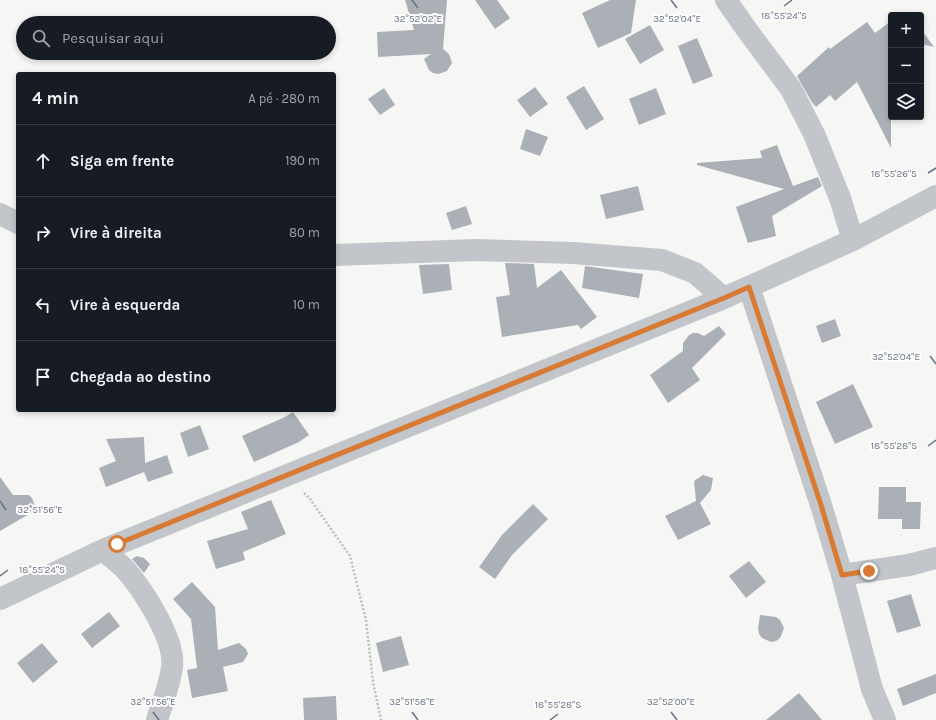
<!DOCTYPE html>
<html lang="pt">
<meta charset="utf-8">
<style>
:root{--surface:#171b24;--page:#20242c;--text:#f1f3f6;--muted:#9ea1a6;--line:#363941}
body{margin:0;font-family:Karla,sans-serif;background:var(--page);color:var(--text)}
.controls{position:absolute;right:12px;top:12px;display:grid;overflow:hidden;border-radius:4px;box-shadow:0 2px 6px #0003}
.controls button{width:36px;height:36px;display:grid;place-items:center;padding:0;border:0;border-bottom:1px solid var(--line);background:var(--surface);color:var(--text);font:20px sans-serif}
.stop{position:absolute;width:12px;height:12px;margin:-9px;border:3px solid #d87a33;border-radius:50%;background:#fff}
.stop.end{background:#d87a33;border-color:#fff;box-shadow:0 1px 4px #0008}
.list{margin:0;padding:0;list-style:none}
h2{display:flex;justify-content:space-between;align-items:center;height:52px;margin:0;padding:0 16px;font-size:17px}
h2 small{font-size:13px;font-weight:400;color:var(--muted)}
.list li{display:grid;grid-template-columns:26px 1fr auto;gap:12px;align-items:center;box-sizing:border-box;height:72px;padding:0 16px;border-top:1px solid var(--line)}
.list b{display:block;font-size:15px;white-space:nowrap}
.list em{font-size:13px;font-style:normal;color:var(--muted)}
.icon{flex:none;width:22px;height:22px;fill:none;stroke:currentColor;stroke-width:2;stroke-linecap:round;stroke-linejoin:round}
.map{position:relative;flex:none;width:936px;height:720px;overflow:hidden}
.search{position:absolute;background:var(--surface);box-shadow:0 2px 6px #0003;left:16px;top:16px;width:320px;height:44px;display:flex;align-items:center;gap:10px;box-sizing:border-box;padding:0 14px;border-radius:22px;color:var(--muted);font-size:15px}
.panel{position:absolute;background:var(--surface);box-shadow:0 2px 6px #0003;left:16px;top:72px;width:320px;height:340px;border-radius:4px}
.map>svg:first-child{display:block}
.building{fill:#abb0b7}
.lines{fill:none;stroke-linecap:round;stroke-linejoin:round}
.path{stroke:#bcbdc0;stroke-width:2.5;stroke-dasharray:2 2;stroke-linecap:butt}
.minor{stroke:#c2c5c9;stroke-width:22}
.route{stroke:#d87a33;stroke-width:5}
.ticks{fill:none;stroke:#687183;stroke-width:1.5}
.ticks-label{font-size:10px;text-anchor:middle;fill:#687183;stroke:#fff;stroke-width:4;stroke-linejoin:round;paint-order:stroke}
</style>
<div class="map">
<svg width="936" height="720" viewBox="0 0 936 720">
<rect width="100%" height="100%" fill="#f6f7f4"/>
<path class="building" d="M 405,0 L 447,0 L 443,49 L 449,54 L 452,63 L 447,71 L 438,74 L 433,73 L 429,70 L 424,59 L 431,54 L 378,57 L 377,32 L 414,30 Z
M 475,0 L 497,0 L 510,18 L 495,29 Z
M 610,0 L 636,0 L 631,33 L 598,48 L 582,13 Z
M 891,21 L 891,148 L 857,82 L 835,101 L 830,95 L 816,107 L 811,101 L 797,76 L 829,47 L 830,49 L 867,22 L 875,33 Z
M 650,25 L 664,50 L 640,64 L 625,39 Z
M 921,29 L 934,47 L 921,44 Z
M 697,38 L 713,76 L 693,84 L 678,46 Z
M 584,86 L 604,119 L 586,130 L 566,97 Z
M 535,87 L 548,104 L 530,117 L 517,100 Z
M 384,88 L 395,105 L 380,115 L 368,99 Z
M 656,88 L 666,114 L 639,125 L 629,99 Z
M 526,129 L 548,137 L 540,156 L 520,149 Z
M 777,145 L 793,186 L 818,177 L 822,186 L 772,216 L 776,236 L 748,243 L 736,207 L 784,189 L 697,165 L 697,163 L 762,158 L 760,151 Z
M 638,186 L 644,210 L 606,219 L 600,195 Z
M 466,206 L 472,224 L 452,230 L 446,213 Z
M 505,263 L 534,264 L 537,288 L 561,270 L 597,317 L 581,329 L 578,325 L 502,337 L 496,297 L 510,295 Z
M 449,264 L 452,290 L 423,294 L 419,265 Z
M 585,266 L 643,274 L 639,298 L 582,288 Z
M 835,319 L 841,336 L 822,343 L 816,326 Z
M 719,326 L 726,334 L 692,368 L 700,380 L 668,403 L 650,375 L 683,351 L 683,343 L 689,335 L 693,333 L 698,333 L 704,336 Z
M 853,384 L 873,427 L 835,444 L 816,402 Z
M 293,412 L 309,435 L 299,442 L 254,462 L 242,436 L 285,417 Z
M 200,425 L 209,449 L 188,457 L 180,433 Z
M 144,437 L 145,463 L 167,455 L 173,473 L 148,482 L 144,472 L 106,487 L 99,468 L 116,461 L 106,439 Z
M 703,475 L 713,478 L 711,490 L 700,503 L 711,524 L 678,540 L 665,516 L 696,501 L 694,481 Z
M 0,477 L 13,495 L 29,495 L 32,498 L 35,506 L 31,513 L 0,531 Z
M 879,487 L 906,487 L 906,502 L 921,502 L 920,529 L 902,529 L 902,519 L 878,519 Z
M 271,500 L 286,534 L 243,552 L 245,560 L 216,569 L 207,541 L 248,529 L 241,512 Z
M 533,504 L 548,519 L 512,555 L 495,579 L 479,567 L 502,535 Z
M 137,556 L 144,558 L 150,564 L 144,573 L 132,559 Z
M 749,561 L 766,582 L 746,598 L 729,576 Z
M 192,582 L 215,607 L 218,650 L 239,643 L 246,649 L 248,654 L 243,662 L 223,667 L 228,691 L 192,698 L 187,670 L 197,668 L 191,619 L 173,599 Z
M 911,594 L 921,626 L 897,633 L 887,601 Z
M 109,612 L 120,626 L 92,648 L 81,634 Z
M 760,615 L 776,617 L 780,620 L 784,628 L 780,638 L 776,641 L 771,642 L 762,638 L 759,634 L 758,629 Z
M 401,636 L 409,665 L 383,672 L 376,643 Z
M 42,643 L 58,662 L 33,683 L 17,663 Z
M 936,674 L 936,693 L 903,706 L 897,689 Z
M 799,693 L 822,720 L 766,720 Z
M 336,696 L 337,720 L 304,720 L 303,698 Z"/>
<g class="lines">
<path class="path" d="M 304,493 L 310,499 L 350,556 L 366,620 L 373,682 L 381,720"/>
<path class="minor" d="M 726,0 L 747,30 L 791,89 L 814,134 L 840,198 L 853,240
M 0,214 L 18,223
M 334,255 L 477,250 L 573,253 L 662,260 L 695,273 L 724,298
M 749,287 L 821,505 L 842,575 L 872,689 L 885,720
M 103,550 C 110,556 117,562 124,568 C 142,588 176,640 172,667 C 170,685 162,703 157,720
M 842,575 L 909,565 L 936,558
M 0,599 L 103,550 L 724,298 L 853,240 L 936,196"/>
</g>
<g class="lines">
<path class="route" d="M 117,544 L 724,298 L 749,287 L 821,505 L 842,575 L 869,571"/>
</g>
<path class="ticks" d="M 412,0 L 418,8M 671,0 L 677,8M 784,6 L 792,0M 928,173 L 936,168M 930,356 L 936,364M 928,446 L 936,440M 0,501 L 6,510M 0,576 L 8,570M 153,712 L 159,720M 412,712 L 418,720M 671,712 L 677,720M 550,720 L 558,714"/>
<g class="ticks-label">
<text x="784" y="19">18°55'24"S</text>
<text x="418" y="22">32°52'02"E</text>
<text x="677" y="22">32°52'04"E</text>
<text x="894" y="177">18°55'26"S</text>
<text x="896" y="360">32°52'04"E</text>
<text x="894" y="449">18°55'28"S</text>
<text x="40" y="513">32°51'56"E</text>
<text x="42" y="573">18°55'24"S</text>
<text x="153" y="705">32°51'56"E</text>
<text x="412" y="705">32°51'58"E</text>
<text x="671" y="705">32°52'00"E</text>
<text x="558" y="708">18°55'28"S</text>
</g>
</svg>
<div class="controls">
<button>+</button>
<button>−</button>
<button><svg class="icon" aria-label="layers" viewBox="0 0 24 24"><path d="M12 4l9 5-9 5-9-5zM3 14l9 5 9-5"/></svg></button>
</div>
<div class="stop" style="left:117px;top:544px"></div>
<div class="stop end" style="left:869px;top:571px"></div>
<div class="search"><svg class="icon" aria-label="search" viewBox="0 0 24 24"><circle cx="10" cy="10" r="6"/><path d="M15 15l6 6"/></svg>Pesquisar aqui</div>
<section class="panel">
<h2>4 min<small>A pé · 280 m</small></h2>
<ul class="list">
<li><svg class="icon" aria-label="ahead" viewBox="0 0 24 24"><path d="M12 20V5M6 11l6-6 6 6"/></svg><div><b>Siga em frente</b></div><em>190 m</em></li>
<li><svg class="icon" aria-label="right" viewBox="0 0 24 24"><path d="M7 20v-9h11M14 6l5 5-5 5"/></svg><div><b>Vire à direita</b></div><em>80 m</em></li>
<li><svg class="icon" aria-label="left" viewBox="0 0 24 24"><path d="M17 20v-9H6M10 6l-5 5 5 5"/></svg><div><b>Vire à esquerda</b></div><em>10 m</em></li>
<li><svg class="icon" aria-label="arrive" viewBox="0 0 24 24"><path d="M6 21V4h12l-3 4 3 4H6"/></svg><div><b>Chegada ao destino</b></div></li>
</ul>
</section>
</div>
